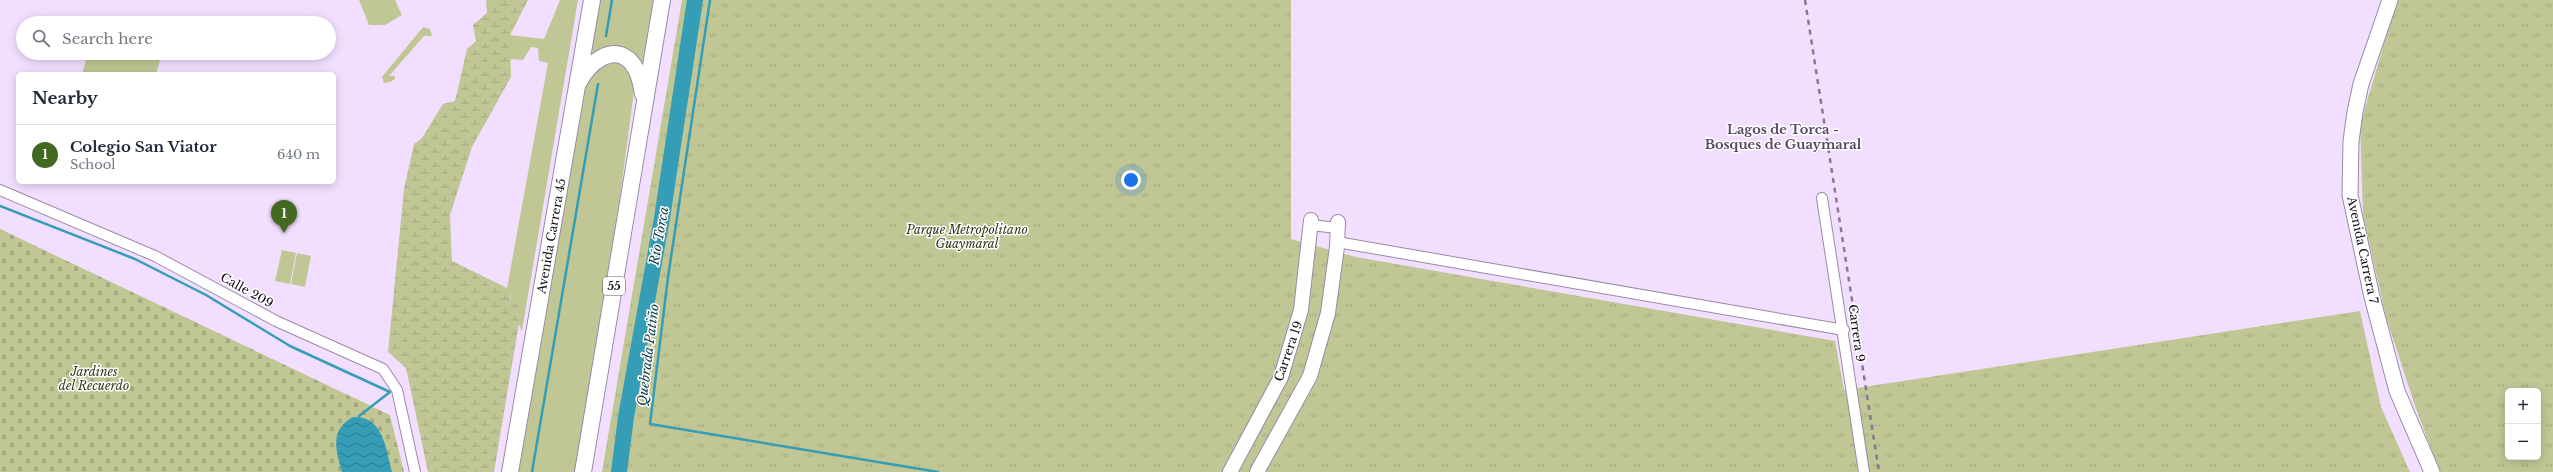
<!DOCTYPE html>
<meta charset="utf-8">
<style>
:root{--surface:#fff;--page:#f6f6f7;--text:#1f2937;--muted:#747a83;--line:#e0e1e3;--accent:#436822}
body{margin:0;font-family:"Libre Baskerville",serif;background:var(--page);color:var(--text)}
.controls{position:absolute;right:12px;bottom:12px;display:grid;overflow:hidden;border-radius:6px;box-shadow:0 2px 10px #0003}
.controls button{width:36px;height:36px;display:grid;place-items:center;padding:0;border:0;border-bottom:1px solid var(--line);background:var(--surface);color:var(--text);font:20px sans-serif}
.you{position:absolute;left:1131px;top:180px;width:14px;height:14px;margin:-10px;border:3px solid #fff;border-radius:50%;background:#1a73e8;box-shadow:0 0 0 6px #1a73e833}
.badge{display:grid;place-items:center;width:26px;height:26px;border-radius:50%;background:var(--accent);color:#fff;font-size:13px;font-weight:700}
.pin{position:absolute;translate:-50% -33px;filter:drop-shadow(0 1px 2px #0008)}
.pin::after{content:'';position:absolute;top:21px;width:14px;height:12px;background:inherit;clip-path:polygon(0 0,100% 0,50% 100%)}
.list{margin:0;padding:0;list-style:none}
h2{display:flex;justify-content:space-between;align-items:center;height:52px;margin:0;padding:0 16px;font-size:17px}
h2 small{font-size:13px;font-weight:400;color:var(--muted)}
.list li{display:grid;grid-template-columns:26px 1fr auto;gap:12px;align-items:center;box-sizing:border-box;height:60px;padding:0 16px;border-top:1px solid var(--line)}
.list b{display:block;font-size:15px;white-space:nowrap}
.list p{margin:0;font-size:13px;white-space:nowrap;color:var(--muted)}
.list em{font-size:13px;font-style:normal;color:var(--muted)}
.icon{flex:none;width:22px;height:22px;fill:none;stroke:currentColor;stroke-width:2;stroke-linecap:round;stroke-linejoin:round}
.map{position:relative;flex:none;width:2553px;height:472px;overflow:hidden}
.search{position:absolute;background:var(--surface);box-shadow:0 2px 10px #0003;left:16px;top:16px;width:320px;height:44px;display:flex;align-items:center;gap:10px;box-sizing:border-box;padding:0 14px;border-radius:22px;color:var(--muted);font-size:15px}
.panel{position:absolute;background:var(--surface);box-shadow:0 2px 10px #0003;left:16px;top:72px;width:320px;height:112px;border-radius:6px}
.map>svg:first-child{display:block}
.grass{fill:#c0c795}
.wetland{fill:url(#wetland-marsh)}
.cemetery{fill:url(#cemetery-stones)}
.park{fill:url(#park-tufts);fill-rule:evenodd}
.water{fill:url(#water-waves)}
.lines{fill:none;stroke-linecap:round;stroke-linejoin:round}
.stream{stroke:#369db6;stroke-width:2.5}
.river{stroke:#369db6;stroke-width:16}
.minor-casing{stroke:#9b8aa7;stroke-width:12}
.secondary-casing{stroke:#9b8aa7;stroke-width:16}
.primary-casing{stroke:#9b8aa7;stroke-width:17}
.trunk-casing{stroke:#9b8aa7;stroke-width:18}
.minor{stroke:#fff;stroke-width:10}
.secondary{stroke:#fff;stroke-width:14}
.primary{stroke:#fff;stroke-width:15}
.trunk{stroke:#fff;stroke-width:16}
.rail{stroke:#867a8f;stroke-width:2.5;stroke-dasharray:5 5;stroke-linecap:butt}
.labels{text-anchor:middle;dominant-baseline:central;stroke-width:3;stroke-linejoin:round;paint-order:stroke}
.shield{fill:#fff;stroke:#59555c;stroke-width:1}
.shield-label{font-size:11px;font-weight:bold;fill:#120c16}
.park-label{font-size:12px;font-style:italic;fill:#333615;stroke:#fff}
.street-label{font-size:12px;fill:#120c16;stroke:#fff}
.neighbourhood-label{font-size:13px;font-weight:bold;fill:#574761;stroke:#fff}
.water-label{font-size:13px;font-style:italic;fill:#083842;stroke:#fff}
</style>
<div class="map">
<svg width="2553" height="472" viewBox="0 0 2553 472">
<defs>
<pattern id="wetland-marsh" width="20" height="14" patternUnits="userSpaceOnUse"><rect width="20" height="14" fill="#c0c795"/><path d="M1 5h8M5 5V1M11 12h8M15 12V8" fill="none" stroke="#a4aa80"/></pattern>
<pattern id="cemetery-stones" width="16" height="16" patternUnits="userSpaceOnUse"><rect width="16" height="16" fill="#c0c795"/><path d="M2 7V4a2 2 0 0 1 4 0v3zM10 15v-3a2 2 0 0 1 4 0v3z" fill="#a4aa80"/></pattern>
<pattern id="park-tufts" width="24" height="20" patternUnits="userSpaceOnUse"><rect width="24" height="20" fill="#c0c795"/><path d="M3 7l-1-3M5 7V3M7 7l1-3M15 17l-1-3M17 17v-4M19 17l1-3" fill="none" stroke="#a4aa80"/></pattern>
<pattern id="water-waves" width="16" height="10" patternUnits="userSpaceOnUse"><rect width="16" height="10" fill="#369db6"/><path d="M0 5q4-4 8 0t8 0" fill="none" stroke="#2c7e93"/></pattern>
</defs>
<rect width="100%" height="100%" fill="#f2dfff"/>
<path class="grass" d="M 359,0 L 395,0 L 402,15 L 385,25 L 369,25 Z
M 560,0 L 578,0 L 522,331 L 510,307 L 511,290 L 507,288 L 548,63 L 539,61 L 538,48 L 531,47 L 523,60 L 510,59 L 510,35 L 544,39 Z
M 599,0 L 655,0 L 645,71 L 634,58 L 589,60 Z
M 423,27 L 430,29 L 432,36 L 424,36 L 389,76 L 395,76 L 395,79 L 390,82 L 384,83 L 382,77 Z
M 88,53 L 162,53 L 156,74 L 82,74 Z
M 601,61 L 625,62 L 635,84 L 610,273 L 577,472 L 517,472 L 583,94 L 586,82 Z
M 282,250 L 296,253 L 290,284 L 275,281 Z
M 297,253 L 311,256 L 305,287 L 291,284 Z"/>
<path class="wetland" d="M 486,0 L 528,0 L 510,35 L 511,77 L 472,147 L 450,215 L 452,261 L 511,290 L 510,303 L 522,305 L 494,472 L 428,472 L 406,368 L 388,352 L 404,189 L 414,144 L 422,138 L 443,104 L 455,101 L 467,49 L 476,41 L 473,25 L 487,13 Z"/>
<path class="cemetery" d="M 0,229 L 390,415 L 404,472 L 0,472 Z"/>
<path class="park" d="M 682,0 L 1291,0 L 1291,239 L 1356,257 L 1835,341 L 1844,390 L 2360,311 L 2381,407 L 2410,472 L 602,472 Z
M 2397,0 L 2553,0 L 2553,472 L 2440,472 L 2415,406 L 2386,317 L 2363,215 L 2360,125 ZM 2508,391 L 2538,391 L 2538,457 L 2508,457 Z"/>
<path class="water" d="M 353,417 C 383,415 386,449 392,472 L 342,472 C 336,450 329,430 353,417 Z"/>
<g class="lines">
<path class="stream" d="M 710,0 L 668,277 L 650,424 L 938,472
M 606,36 L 612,0
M 0,206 L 135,259 L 206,295 L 290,346 L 390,392 L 359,416
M 532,472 L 598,84"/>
<path class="river" d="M 619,472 L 626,417 L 662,218 L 695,0"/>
<defs>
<path id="minor" d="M 0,190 L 155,256 L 276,321 L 383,369 L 397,390 L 415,472
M 1822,198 L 1864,472
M 1310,225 L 1338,228
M 1337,242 L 1844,330"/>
<path id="secondary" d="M 1230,472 L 1281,377 L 1301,310 L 1311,220
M 1257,472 L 1310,376 L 1328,313 L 1337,247 L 1338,222"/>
<path id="primary" d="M 2390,0 L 2361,84 L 2355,112 L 2351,141 L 2350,195 L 2372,297 L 2397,391 L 2432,472"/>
<path id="trunk" d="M 579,82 C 588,64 613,42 631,62 C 639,71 641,83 643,94
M 510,472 L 592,0
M 583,472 L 662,0"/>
</defs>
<use href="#minor" class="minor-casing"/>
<use href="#secondary" class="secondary-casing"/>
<use href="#primary" class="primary-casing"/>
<use href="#trunk" class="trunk-casing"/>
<use href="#minor" class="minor"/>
<use href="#secondary" class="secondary"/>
<use href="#primary" class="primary"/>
<use href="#trunk" class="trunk"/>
<path class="rail" d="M 1805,0 L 1879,472"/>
</g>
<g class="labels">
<rect class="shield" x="603" y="277" width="22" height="18" rx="3"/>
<g class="shield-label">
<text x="614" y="286">55</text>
</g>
<g class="park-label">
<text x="967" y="229">Parque Metropolitano<tspan x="967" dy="14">Guaymaral</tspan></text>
<text x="94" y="371">Jardines<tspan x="94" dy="14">del Recuerdo</tspan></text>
</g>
<g class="street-label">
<text transform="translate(551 236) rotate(-80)">Avenida Carrera 45</text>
<text transform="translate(2363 250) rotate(78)">Avenida Carrera 7</text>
<text transform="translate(247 290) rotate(29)">Calle 209</text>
<text transform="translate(1857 333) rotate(82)">Carrera 9</text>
<text transform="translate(1288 351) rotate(-71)">Carrera 19</text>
</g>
<g class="neighbourhood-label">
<text x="1783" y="129">Lagos de Torca -<tspan x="1783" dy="15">Bosques de Guaymaral</tspan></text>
</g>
<g class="water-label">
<text transform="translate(659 236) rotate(-80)">Río Torca</text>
<text transform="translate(648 355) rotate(-83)">Quebrada Patiño</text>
</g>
</g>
</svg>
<div class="controls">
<button>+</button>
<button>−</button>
</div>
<div class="you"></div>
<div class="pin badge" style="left:284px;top:233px">1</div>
<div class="search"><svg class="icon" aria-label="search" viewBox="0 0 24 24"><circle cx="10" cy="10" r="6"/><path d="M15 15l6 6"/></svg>Search here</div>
<section class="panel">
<h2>Nearby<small></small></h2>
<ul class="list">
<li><span class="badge">1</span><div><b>Colegio San Viator</b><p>School</p></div><em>640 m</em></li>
</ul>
</section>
</div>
